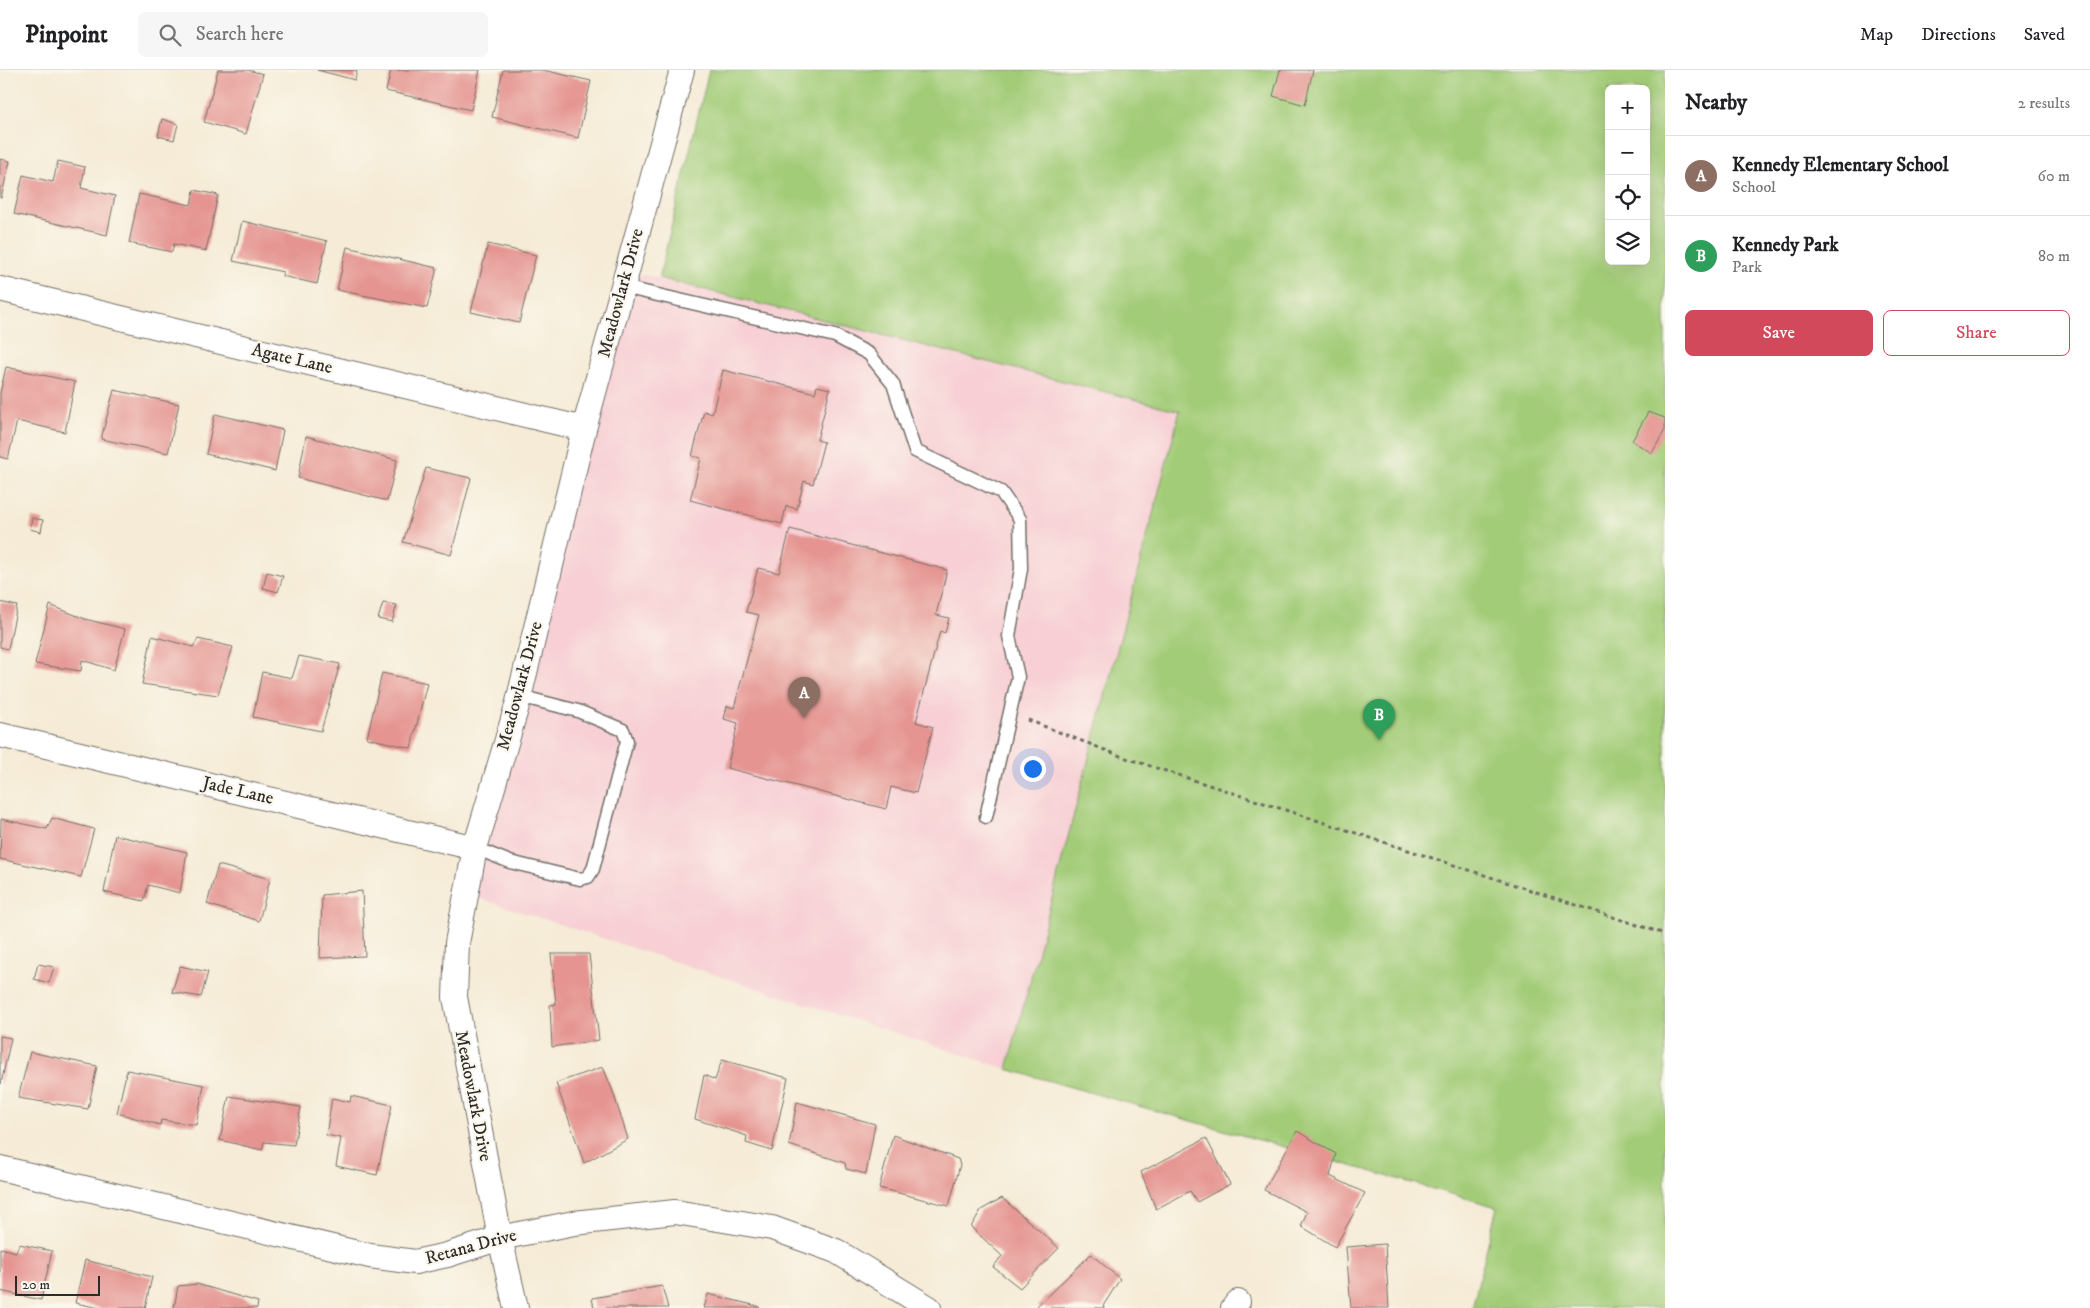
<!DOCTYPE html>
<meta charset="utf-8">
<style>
:root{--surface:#fff;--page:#f6f6f6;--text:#202124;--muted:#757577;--line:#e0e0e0;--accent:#d1495b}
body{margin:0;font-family:"IM FELL DW Pica",serif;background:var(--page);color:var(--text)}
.controls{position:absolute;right:15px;top:15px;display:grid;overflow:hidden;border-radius:8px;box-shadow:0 5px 20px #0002}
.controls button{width:45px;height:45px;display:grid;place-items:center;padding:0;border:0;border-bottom:1px solid var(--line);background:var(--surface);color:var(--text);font:25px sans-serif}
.scale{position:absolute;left:15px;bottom:12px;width:85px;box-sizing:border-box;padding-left:5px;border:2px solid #2b2b2b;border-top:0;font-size:14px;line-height:18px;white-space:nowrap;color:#2b2b2b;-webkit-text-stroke:4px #fbf7ec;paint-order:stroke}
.you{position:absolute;left:1032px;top:698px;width:18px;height:18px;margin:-12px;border:4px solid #fff;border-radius:50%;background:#1a73e8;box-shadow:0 0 0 8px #1a73e833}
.badge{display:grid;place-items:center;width:32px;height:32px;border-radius:50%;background:var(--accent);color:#fff;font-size:16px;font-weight:700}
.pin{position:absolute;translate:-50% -41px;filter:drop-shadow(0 1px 2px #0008)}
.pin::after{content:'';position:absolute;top:26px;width:18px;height:15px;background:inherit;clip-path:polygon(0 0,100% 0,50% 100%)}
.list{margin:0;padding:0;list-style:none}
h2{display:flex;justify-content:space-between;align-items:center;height:65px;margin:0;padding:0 20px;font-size:21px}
h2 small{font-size:16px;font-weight:400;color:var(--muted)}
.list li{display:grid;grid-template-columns:32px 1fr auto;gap:15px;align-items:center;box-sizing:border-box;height:80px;padding:0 20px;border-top:1px solid var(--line)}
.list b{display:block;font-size:19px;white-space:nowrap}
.list p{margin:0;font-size:16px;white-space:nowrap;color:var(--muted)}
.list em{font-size:16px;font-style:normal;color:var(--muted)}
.actions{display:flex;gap:10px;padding:15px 20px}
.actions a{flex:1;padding:11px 0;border:1px solid var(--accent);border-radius:8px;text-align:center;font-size:18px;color:var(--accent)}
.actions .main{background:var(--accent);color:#fff}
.icon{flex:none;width:28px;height:28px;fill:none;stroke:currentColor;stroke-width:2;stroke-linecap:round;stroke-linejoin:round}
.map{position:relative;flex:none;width:1665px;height:1238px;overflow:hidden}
header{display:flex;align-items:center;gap:30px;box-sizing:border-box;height:70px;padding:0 25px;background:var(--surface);border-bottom:1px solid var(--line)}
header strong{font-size:24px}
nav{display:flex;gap:28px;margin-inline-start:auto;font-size:18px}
.search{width:350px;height:45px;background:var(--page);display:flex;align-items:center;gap:12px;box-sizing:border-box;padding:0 18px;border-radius:8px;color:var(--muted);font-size:19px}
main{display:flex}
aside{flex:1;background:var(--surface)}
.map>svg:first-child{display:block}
.built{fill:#f7cfd4}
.green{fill:#a3cc78;stroke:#677c52;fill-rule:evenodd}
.building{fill:#e59491}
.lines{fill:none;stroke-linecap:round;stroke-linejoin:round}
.lane-casing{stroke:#726e67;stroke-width:15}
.street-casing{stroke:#726e67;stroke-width:26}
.path{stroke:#726e67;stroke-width:3;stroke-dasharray:4 4;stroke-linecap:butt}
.lane{stroke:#fff;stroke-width:12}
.street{stroke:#fff;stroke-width:24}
.labels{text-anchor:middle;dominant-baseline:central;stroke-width:4.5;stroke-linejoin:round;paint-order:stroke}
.street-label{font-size:18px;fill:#2b2b2b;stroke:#fbf7ec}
</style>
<header>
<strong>Pinpoint</strong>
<div class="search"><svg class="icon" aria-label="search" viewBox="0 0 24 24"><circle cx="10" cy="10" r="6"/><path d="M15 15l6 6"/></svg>Search here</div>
<nav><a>Map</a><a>Directions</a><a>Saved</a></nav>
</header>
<main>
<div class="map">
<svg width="1665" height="1238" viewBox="0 0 1665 1238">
<rect width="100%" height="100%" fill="#fbf7ec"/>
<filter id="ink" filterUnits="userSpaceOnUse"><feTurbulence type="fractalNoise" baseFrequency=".02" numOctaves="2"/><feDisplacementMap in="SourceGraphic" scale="10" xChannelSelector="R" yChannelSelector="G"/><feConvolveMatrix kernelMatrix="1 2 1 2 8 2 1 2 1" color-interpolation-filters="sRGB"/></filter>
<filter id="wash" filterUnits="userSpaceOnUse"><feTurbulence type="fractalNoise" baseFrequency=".0096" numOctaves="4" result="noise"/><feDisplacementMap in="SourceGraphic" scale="20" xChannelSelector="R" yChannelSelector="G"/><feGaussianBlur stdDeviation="1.12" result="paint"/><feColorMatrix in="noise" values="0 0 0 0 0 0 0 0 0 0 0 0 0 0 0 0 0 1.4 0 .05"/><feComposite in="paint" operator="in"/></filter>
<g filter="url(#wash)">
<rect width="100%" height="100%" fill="#f5ebd6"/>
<path class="built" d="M 627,202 L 659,208 L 1180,341 L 1007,999 L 466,824 Z"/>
<path class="green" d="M 709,0 L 1665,0 L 1665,1238 L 1472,1238 L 1497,1137 L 1007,999 L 1180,341 L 659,208 ZM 1609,19 L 1646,19 L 1646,191 L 1609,191 Z"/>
<g id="blocks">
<path class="building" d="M 218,0 L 248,0 L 263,4 L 246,64 L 204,52 Z
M 317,0 L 357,0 L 355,10 Z
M 391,0 L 480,0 L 471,40 L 386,21 Z
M 503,0 L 543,0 L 591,11 L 578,68 L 492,47 Z
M 1280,0 L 1313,0 L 1305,35 L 1273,26 Z
M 162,49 L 178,54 L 174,70 L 158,66 Z
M 0,89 L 10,91 L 1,128 L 0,128 Z
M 58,91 L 85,97 L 81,118 L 115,126 L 107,165 L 14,144 L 23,105 L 53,112 Z
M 194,120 L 218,125 L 206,181 L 174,174 L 172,182 L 129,173 L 139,124 L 191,135 Z
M 242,151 L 327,171 L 317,214 L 282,206 L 283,202 L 233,191 Z
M 488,174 L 536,185 L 519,253 L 471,242 Z
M 347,177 L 437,198 L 427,238 L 337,220 Z
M 6,297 L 75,312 L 65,362 L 17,351 L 8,389 L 0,387 L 0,323 Z
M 723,300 L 815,323 L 817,316 L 830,319 L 817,370 L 824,372 L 813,414 L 804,411 L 797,439 L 786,436 L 782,454 L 690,430 L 701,388 L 692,386 L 704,341 L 712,344 Z
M 114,320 L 179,334 L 168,383 L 101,369 Z
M 1648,342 L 1665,348 L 1665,360 L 1652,383 L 1632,371 Z
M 215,344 L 283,360 L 275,401 L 206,384 Z
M 306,366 L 397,390 L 387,431 L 298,408 Z
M 426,398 L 471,408 L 451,485 L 403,472 Z
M 32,448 L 43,450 L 41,462 L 30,459 Z
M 790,459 L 947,500 L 936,545 L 949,548 L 945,563 L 940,561 L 916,652 L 933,657 L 916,723 L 891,717 L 886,739 L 727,698 L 738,653 L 724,649 L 727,636 L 734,638 L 759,545 L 746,542 L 758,498 L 779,503 Z
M 267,502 L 283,506 L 278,522 L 263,518 Z
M 0,532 L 17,536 L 8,579 L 0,577 Z
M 383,533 L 397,535 L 392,552 L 378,549 Z
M 50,535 L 85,549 L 125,559 L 114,600 L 82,590 L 81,601 L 35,594 Z
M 152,566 L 193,577 L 198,569 L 233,577 L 218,625 L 142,614 Z
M 299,586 L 340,594 L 321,661 L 253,647 L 262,602 L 292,608 Z
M 382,603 L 427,613 L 411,678 L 367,668 Z
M 52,748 L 94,759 L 81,807 L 0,789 L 1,749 L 47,759 Z
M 115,765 L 187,782 L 180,823 L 148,815 L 144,831 L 104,822 Z
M 218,795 L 270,809 L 259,851 L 207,834 Z
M 362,821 L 365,886 L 320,888 L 322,825 Z
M 551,884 L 589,884 L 599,970 L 552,977 L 550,935 L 556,934 Z
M 38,894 L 54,897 L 49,913 L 34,909 Z
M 180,896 L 208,902 L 201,927 L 172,922 Z
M 0,966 L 11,968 L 1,1014 L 0,1014 Z
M 30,982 L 97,996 L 88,1039 L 18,1028 Z
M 722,990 L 788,1008 L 772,1081 L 746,1073 L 747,1066 L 695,1049 L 704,1005 L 715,1010 Z
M 603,997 L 612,1019 L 628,1069 L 584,1093 L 556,1013 Z
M 127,1000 L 204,1015 L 196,1055 L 161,1050 L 160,1055 L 117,1043 Z
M 229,1026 L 301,1037 L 294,1075 L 264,1072 L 262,1080 L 220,1070 Z
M 351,1026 L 392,1035 L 377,1105 L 336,1096 L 341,1068 L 326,1065 L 332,1028 L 350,1032 Z
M 797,1032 L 875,1054 L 866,1104 L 846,1099 L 845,1093 L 789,1075 Z
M 1297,1061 L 1336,1084 L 1330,1106 L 1365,1123 L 1335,1177 L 1301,1156 L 1307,1142 L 1264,1120 Z
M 893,1065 L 958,1089 L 960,1095 L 949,1136 L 879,1118 Z
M 1206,1068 L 1230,1114 L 1197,1132 L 1190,1121 L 1156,1139 L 1141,1102 Z
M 1002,1128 L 1059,1178 L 1020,1218 L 993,1197 L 1002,1186 L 971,1157 L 981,1140 Z
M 19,1174 L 52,1181 L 41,1230 L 0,1221 L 0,1178 L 16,1182 Z
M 1385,1174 L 1389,1238 L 1351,1238 L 1346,1177 Z
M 1091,1184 L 1120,1209 L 1103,1236 L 1104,1238 L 1039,1238 L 1037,1236 Z
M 85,1190 L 152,1207 L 145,1238 L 100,1238 L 75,1233 Z
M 197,1214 L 258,1232 L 257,1238 L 174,1238 L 178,1216 Z
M 662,1216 L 668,1238 L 594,1238 L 592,1228 Z
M 708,1224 L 757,1236 L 760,1238 L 704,1238 Z"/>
</g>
</g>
<g filter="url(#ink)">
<use href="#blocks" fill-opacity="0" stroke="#726e67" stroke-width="1"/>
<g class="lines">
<defs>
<path id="lane" d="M 623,217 L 835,266 L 869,284 L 893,314 L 915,381 L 1001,422 L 1020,449 L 1021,499 L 1009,566 L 1018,607 L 986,747
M 475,778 L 510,792 L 580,809 L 588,807 L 593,799 L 627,671 L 623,660 L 578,641 L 519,626"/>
<path id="street" d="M 0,219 L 584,359
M 0,665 L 475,778
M 0,1098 L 370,1186 L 415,1192 L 447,1185 L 500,1168 L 574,1153 L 675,1142 L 772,1158 L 836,1181 L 929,1238
M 516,1238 L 500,1168 L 455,927 L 457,873 L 475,778 L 517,636 L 584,359 L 682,0
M 1233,1238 L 1238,1232"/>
</defs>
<use href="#lane" class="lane-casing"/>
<use href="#street" class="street-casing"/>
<path class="path" d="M 1028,650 L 1123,687 L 1665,864"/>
<use href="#lane" class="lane"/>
<use href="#street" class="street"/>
</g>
</g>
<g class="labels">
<g class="street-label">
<text transform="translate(621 223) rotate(-75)">Meadowlark Drive</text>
<text transform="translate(292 289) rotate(13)">Agate Lane</text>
<text transform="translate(520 616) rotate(-75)">Meadowlark Drive</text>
<text transform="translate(238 721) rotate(13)">Jade Lane</text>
<text transform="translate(473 1026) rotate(79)">Meadowlark Drive</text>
<text transform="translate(471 1177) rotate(-15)">Retana Drive</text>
</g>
</g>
</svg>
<div class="controls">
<button>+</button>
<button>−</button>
<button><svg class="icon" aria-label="locate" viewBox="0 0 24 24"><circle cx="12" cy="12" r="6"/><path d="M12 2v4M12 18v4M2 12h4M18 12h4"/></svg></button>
<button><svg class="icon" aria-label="layers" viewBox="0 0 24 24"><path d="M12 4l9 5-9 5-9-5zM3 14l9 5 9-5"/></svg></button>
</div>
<div class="scale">20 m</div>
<div class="you"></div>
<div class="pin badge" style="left:804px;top:648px;background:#8d6e63">A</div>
<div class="pin badge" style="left:1379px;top:670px;background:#2e9e5b">B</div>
</div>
<aside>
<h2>Nearby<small>2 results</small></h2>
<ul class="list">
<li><span class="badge" style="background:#8d6e63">A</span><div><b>Kennedy Elementary School</b><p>School</p></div><em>60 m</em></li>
<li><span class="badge" style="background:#2e9e5b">B</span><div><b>Kennedy Park</b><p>Park</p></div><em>80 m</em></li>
</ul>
<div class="actions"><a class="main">Save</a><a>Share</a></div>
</aside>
</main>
